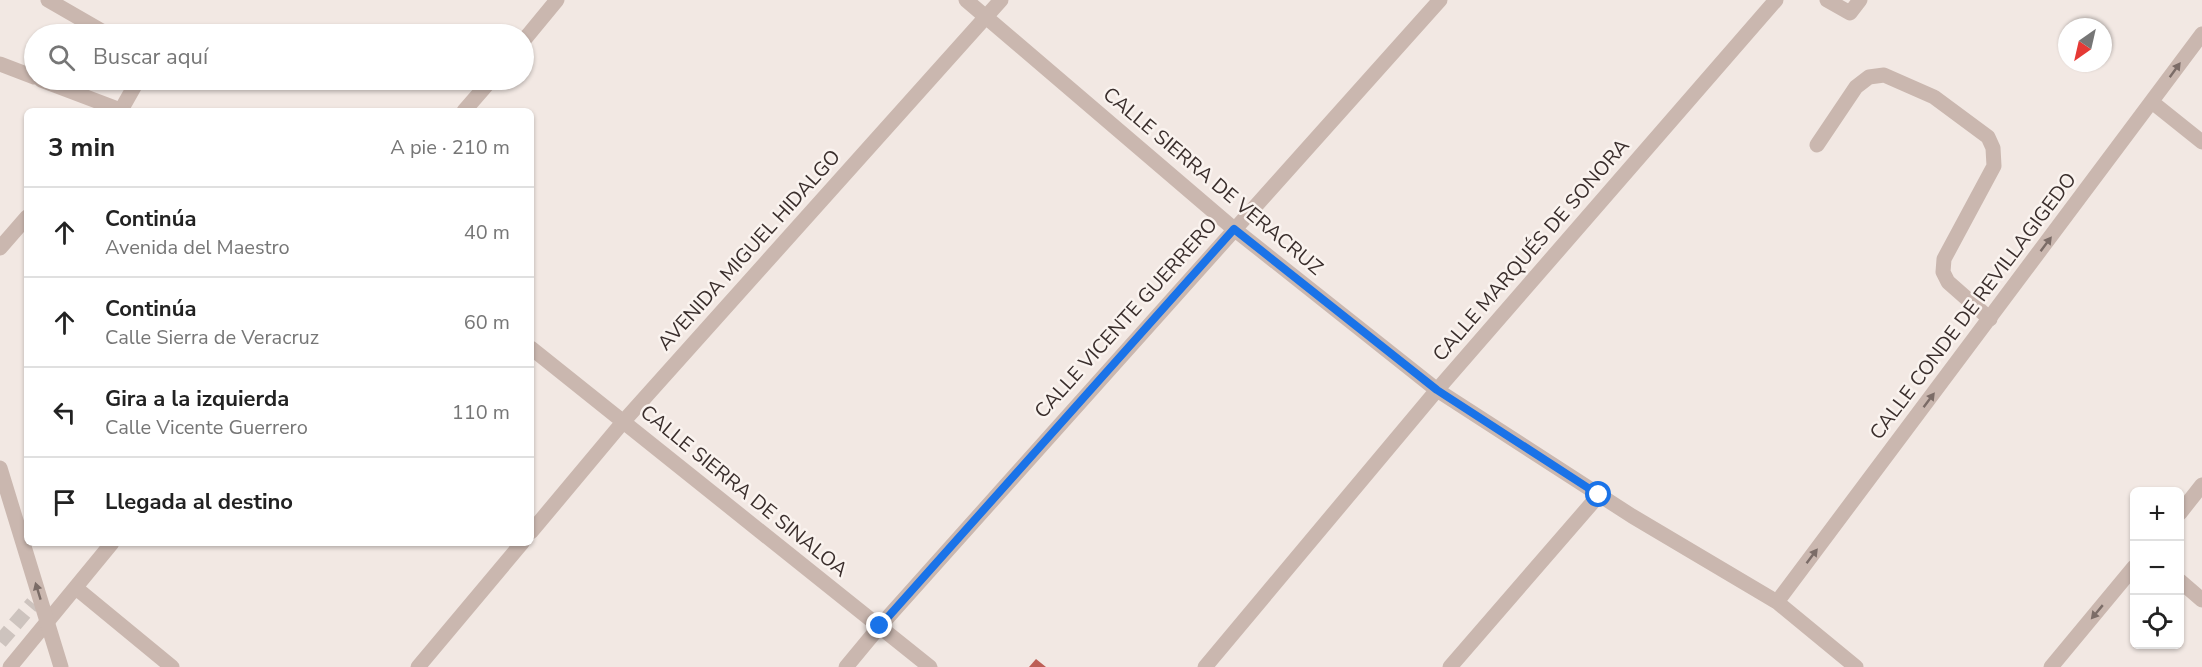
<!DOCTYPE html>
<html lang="es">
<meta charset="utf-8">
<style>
:root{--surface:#fff;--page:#f6f6f6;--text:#222;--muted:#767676;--line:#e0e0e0}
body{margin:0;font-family:"Nunito Sans",sans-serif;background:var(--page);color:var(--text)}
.controls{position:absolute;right:18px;bottom:18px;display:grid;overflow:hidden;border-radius:9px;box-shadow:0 2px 4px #0004}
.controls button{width:54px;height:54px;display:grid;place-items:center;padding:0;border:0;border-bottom:2px solid var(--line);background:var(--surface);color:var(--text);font:30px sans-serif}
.compass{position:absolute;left:2058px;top:18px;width:54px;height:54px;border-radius:50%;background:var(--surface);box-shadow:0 2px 4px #0004;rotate:214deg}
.stop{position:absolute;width:18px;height:18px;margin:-14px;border:4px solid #1a73e8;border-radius:50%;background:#fff}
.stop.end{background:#1a73e8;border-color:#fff;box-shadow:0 2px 6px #0008}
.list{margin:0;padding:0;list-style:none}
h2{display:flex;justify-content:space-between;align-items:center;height:78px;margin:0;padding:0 24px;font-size:26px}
h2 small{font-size:20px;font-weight:400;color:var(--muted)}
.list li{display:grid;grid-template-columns:39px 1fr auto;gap:18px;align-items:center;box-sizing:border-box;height:90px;padding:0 24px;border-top:2px solid var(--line)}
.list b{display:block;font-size:22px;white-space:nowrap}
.list p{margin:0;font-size:20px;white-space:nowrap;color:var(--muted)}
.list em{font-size:20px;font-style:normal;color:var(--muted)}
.icon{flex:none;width:33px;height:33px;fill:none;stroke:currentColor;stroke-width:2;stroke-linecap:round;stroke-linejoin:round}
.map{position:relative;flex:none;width:2202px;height:667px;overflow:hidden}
.search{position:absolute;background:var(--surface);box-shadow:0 2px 4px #0004;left:24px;top:24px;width:510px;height:66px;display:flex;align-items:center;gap:15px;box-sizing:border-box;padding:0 21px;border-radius:33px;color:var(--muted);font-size:22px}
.panel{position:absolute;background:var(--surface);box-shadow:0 2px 4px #0004;left:24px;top:108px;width:510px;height:438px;border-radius:9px}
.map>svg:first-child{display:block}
.building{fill:#bd5f56}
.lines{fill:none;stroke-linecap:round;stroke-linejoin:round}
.pedestrian-tunnel{stroke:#cdc3be;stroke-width:15;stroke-dasharray:15 8;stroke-linecap:butt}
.service{stroke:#cab7af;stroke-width:15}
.minor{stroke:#cab7af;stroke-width:15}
.tertiary{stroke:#cab7af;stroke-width:15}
.oneway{fill:#7b6c67}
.route{stroke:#1a73e8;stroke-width:8}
.labels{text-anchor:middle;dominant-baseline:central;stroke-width:5;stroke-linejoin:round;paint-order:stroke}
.street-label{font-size:20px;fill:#3a2e2c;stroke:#faf3ef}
</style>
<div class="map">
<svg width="2202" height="667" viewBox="0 0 2202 667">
<rect width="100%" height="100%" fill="#f2e8e3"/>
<path class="building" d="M 1036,659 L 1046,667 L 1029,667 Z"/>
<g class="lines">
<path class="pedestrian-tunnel" d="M 0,642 L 33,603"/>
<path class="service" d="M 48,0 L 107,34
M 121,110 L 138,80
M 1817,145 L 1856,87 L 1869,77 L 1884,75 L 1934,97 L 1988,137 L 1993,148 L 1994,166 L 1944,259 L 1943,272 L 1948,282 L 1990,319
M 2180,581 L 2202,600"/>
<path class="minor" d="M 966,0 L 1234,229 L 1437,390 L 1632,516 L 1777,602 L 1856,667
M 1827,0 L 1850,13 L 1860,0
M 524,40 L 557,0
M 0,64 L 34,77
M 41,80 L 123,111
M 2152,102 L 2202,142
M 464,111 L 491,80
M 0,248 L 27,217
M 531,348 L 930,667
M 2180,513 L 2202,485
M 531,532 L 623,422 L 1001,0
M 76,588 L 172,667
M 1777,602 L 2202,34
M 10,667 L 112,543
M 418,667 L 522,543
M 846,667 L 880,626 L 1440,0
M 1205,667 L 1437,390 L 1776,0
M 1450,667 L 1599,495
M 2051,667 L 2134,567"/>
<path class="tertiary" d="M 0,468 L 61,667"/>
</g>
<defs><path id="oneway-solid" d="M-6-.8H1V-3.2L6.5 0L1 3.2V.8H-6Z" transform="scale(1.5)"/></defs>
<g class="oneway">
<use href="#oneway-solid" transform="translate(2175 70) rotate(-54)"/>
<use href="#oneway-solid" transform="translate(2046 244) rotate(-53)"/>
<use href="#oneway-solid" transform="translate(1929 400) rotate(-53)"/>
<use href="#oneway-solid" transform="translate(1812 556) rotate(-53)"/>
<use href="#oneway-solid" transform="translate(38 591) rotate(-107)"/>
<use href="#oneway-solid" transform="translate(2097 612) rotate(130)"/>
</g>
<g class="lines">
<path class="route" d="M 880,626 L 1234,229 L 1437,390 L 1599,495"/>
</g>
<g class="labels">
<g class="street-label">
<text transform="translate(1213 181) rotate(40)">CALLE SIERRA DE VERACRUZ</text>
<text transform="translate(749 250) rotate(-48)">AVENIDA MIGUEL HIDALGO</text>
<text transform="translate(1531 250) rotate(-49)">CALLE MARQUÉS DE SONORA</text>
<text transform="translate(1973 306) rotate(-53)">CALLE CONDE DE REVILLAGIGEDO</text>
<text transform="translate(1126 318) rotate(-48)">CALLE VICENTE GUERRERO</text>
<text transform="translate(744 491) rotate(39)">CALLE SIERRA DE SINALOA</text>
</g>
</g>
</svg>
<div class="controls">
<button>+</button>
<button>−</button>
<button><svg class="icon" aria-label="locate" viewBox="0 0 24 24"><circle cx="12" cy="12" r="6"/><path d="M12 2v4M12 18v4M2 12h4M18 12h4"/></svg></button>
</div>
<svg class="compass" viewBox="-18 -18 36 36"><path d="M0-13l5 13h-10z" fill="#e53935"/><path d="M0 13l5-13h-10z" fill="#767676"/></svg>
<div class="stop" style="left:1599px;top:495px"></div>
<div class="stop end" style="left:880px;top:626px"></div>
<div class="search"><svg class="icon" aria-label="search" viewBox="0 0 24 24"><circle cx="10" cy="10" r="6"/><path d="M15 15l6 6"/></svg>Buscar aquí</div>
<section class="panel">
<h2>3 min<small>A pie · 210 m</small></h2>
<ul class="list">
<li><svg class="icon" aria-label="ahead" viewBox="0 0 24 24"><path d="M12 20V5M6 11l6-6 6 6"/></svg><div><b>Continúa</b><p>Avenida del Maestro</p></div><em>40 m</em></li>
<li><svg class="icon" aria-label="ahead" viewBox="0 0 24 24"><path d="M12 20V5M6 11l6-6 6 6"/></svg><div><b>Continúa</b><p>Calle Sierra de Veracruz</p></div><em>60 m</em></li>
<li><svg class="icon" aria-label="left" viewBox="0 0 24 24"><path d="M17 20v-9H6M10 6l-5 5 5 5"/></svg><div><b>Gira a la izquierda</b><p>Calle Vicente Guerrero</p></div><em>110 m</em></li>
<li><svg class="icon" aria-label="arrive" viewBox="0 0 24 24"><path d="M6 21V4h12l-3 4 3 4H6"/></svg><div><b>Llegada al destino</b></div></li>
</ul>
</section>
</div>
